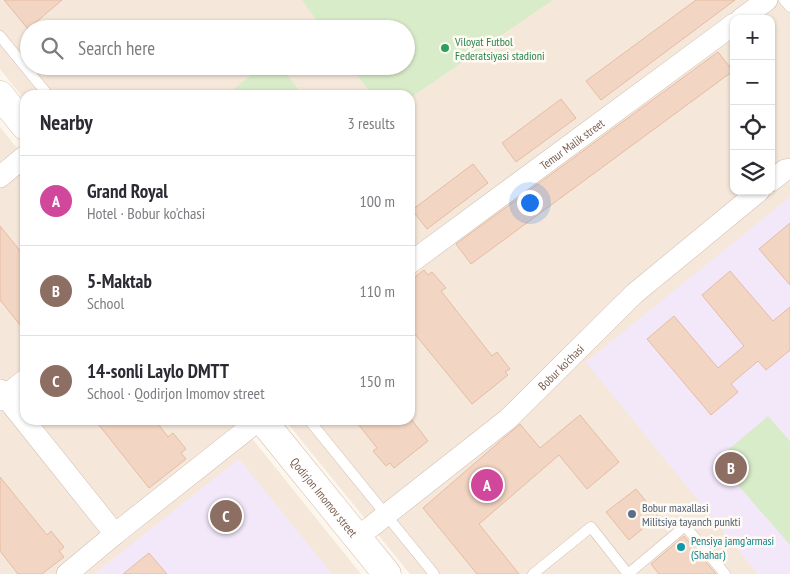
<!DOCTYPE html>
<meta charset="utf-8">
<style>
:root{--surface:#fff;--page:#f7f7f7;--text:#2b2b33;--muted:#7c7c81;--line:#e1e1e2;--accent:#111827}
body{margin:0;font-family:"PT Sans Narrow",sans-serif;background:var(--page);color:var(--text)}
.controls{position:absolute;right:15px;top:15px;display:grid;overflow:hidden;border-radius:10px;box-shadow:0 1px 4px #0004}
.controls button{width:45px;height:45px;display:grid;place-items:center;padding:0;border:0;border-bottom:1px solid var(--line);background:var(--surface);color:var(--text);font:25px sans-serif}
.you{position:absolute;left:529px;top:202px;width:18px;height:18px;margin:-12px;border:4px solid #fff;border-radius:50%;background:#1a73e8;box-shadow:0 0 0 8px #1a73e833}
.badge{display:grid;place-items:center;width:32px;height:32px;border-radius:50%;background:var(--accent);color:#fff;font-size:16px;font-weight:700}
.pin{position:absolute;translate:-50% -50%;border:2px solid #fff;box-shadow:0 1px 5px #0006}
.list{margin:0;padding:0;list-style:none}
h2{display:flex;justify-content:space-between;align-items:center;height:65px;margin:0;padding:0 20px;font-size:21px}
h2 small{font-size:16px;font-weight:400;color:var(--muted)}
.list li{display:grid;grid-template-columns:32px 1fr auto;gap:15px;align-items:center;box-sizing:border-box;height:90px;padding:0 20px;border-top:1px solid var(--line)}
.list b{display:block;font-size:19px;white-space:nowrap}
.list p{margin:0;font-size:16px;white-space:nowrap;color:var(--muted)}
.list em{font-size:16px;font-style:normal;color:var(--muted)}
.icon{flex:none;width:28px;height:28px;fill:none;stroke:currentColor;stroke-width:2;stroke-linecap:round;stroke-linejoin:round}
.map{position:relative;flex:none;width:790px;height:574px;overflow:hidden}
.search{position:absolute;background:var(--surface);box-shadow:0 1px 4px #0004;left:20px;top:20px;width:395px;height:55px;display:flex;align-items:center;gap:12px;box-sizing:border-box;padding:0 18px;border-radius:28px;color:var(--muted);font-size:19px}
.panel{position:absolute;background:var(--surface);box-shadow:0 1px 4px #0004;left:20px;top:90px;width:395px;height:335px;border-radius:15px}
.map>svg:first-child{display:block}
.residential{fill:#f5e8da;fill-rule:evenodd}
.education{fill:#f3e8fa}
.green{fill:#d8ecc9}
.building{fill:#f3d5c3;stroke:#e6bba3}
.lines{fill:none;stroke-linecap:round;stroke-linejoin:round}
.lane-casing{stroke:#d1beb0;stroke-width:11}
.street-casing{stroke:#d1beb0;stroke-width:22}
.secondary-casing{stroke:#d6c0b0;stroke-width:29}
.lane{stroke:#fff;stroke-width:10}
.street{stroke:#fff;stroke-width:21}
.secondary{stroke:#fff;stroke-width:28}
.leisure-dot{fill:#2e9e5b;stroke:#fffaf3;stroke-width:2}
.service-dot{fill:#5c6f8a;stroke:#fffaf3;stroke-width:2}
.culture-dot{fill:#0f9aa8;stroke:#fffaf3;stroke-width:2}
.labels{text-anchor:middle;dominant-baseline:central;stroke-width:5;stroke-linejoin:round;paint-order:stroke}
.leisure-label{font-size:12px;fill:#27864d;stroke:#fffaf3;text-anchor:start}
.street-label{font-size:12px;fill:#7a5c4d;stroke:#fffaf3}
.service-label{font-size:12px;fill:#4e5e75;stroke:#fffaf3;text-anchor:start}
.culture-label{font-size:12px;fill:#0d838f;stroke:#fffaf3;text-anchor:start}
</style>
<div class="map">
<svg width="790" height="574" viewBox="0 0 790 574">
<rect width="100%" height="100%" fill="#fdf6ec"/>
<path class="residential" d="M 0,0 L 790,0 L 790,574 L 410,574 L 285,420 L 410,420 L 410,95 L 25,95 L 25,100 L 0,69 ZM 734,19 L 771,19 L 771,191 L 734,191 ZM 29,29 L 406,29 L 406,66 L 29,66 Z
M 0,127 L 25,158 L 25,420 L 237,420 L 361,574 L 0,574 Z"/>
<path class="education" d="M 790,197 L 790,574 L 758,574 L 586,362 Z
M 239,459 L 332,574 L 94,574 Z"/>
<path class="green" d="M 302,0 L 553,0 L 410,98 L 410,95 L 372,95 L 350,66 L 406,66 L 406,29 L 323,29 Z
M 263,66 L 280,66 L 303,95 L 226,95 Z
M 768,416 L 790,441 L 790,545 L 716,460 Z"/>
<path class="building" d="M 4,0 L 62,0 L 28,29 Z
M 696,0 L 735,0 L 601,100 L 586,81 Z
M 718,52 L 733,71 L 471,264 L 456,244 Z
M 561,99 L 576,118 L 516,162 L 502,143 Z
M 473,164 L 488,183 L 427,229 L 412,210 Z
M 790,223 L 790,285 L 759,249 Z
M 0,226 L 25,257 L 25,331 L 0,300 Z
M 424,270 L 428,275 L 432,272 L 446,288 L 441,291 L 492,356 L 497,352 L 510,369 L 505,372 L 508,375 L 472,404 L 410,328 L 410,281 Z
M 730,271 L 773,321 L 790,307 L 790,350 L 766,370 L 758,361 L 731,384 L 738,392 L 711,415 L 647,339 L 674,316 L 718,368 L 744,346 L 702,295 Z
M 580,415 L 619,462 L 587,489 L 559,455 L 479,524 L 519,574 L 477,574 L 423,508 L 520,424 L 540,448 Z
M 95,420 L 155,420 L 168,437 L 173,433 L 186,449 L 181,453 L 186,459 L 149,488 Z
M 355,420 L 412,420 L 428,441 L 394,468 L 390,463 L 386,466 L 373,451 L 377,448 Z
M 0,477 L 47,535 L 51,531 L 64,547 L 59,551 L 64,557 L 42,574 L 18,574 L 0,551 Z
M 636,489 L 658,516 L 629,540 L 606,512 Z
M 684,536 L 716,574 L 659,574 L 651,564 Z
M 149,553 L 167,574 L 123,574 Z"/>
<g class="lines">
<defs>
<path id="lane" d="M 784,0 L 790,7
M 0,36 L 48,95
M 309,420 L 434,574
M 533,574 L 591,527 L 628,574 L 685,526 L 725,574"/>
<g id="street">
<path d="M 741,19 L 767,0"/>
<path d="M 0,177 L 25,156"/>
<path d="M 771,181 L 785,170 L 790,169"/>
<path id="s1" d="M 410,263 L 734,24"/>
<path d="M 0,390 L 115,534"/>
<path d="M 0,400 L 25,380"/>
<path id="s2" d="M 358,537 L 508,419 L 634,294 L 759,191"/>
<path d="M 67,574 L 115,534 L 259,420"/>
</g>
<g id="secondary">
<path d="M 0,95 L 25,126"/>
<path id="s3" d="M 262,420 L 387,574"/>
</g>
</defs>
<use href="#lane" class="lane-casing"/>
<use href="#street" class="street-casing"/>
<use href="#secondary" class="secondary-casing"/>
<use href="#lane" class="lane"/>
<use href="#street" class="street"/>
<use href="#secondary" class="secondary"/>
</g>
<circle class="leisure-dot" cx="445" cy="48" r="5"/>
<circle class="service-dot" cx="632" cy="514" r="5"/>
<circle class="culture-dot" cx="681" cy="547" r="5"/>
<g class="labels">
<g class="leisure-label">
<text x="455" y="41">Viloyat Futbol<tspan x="455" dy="14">Federatsiyasi stadioni</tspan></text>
</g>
<g class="street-label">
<text stroke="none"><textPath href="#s1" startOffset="201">Temur Malik street</textPath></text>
<text stroke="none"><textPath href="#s2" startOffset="265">Bobur ko'chasi</textPath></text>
<text stroke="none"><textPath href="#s3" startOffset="99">Qodirjon Imomov street</textPath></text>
</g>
<g class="service-label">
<text x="642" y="507">Bobur maxallasi<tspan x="642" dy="14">Militsiya tayanch punkti</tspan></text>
</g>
<g class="culture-label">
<text x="691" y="540">Pensiya jamg'armasi<tspan x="691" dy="14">(Shahar)</tspan></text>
</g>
</g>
</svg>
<div class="controls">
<button>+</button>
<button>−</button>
<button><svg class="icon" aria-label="locate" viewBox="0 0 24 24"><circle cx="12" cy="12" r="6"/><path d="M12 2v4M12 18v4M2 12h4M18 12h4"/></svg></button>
<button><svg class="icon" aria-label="layers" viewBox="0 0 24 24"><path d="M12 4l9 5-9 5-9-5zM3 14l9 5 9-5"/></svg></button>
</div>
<div class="you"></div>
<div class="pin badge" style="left:487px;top:485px;background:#d1479c">A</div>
<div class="pin badge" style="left:731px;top:468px;background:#8d6e63">B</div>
<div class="pin badge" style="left:226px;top:516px;background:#8d6e63">C</div>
<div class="search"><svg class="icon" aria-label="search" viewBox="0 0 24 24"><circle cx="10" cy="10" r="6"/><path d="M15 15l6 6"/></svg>Search here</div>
<section class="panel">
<h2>Nearby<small>3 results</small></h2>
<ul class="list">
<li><span class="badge" style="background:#d1479c">A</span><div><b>Grand Royal</b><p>Hotel · Bobur ko'chasi</p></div><em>100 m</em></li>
<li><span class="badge" style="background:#8d6e63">B</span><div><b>5-Maktab</b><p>School</p></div><em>110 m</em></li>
<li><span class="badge" style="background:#8d6e63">C</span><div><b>14-sonli Laylo DMTT</b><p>School · Qodirjon Imomov street</p></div><em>150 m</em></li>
</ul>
</section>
</div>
